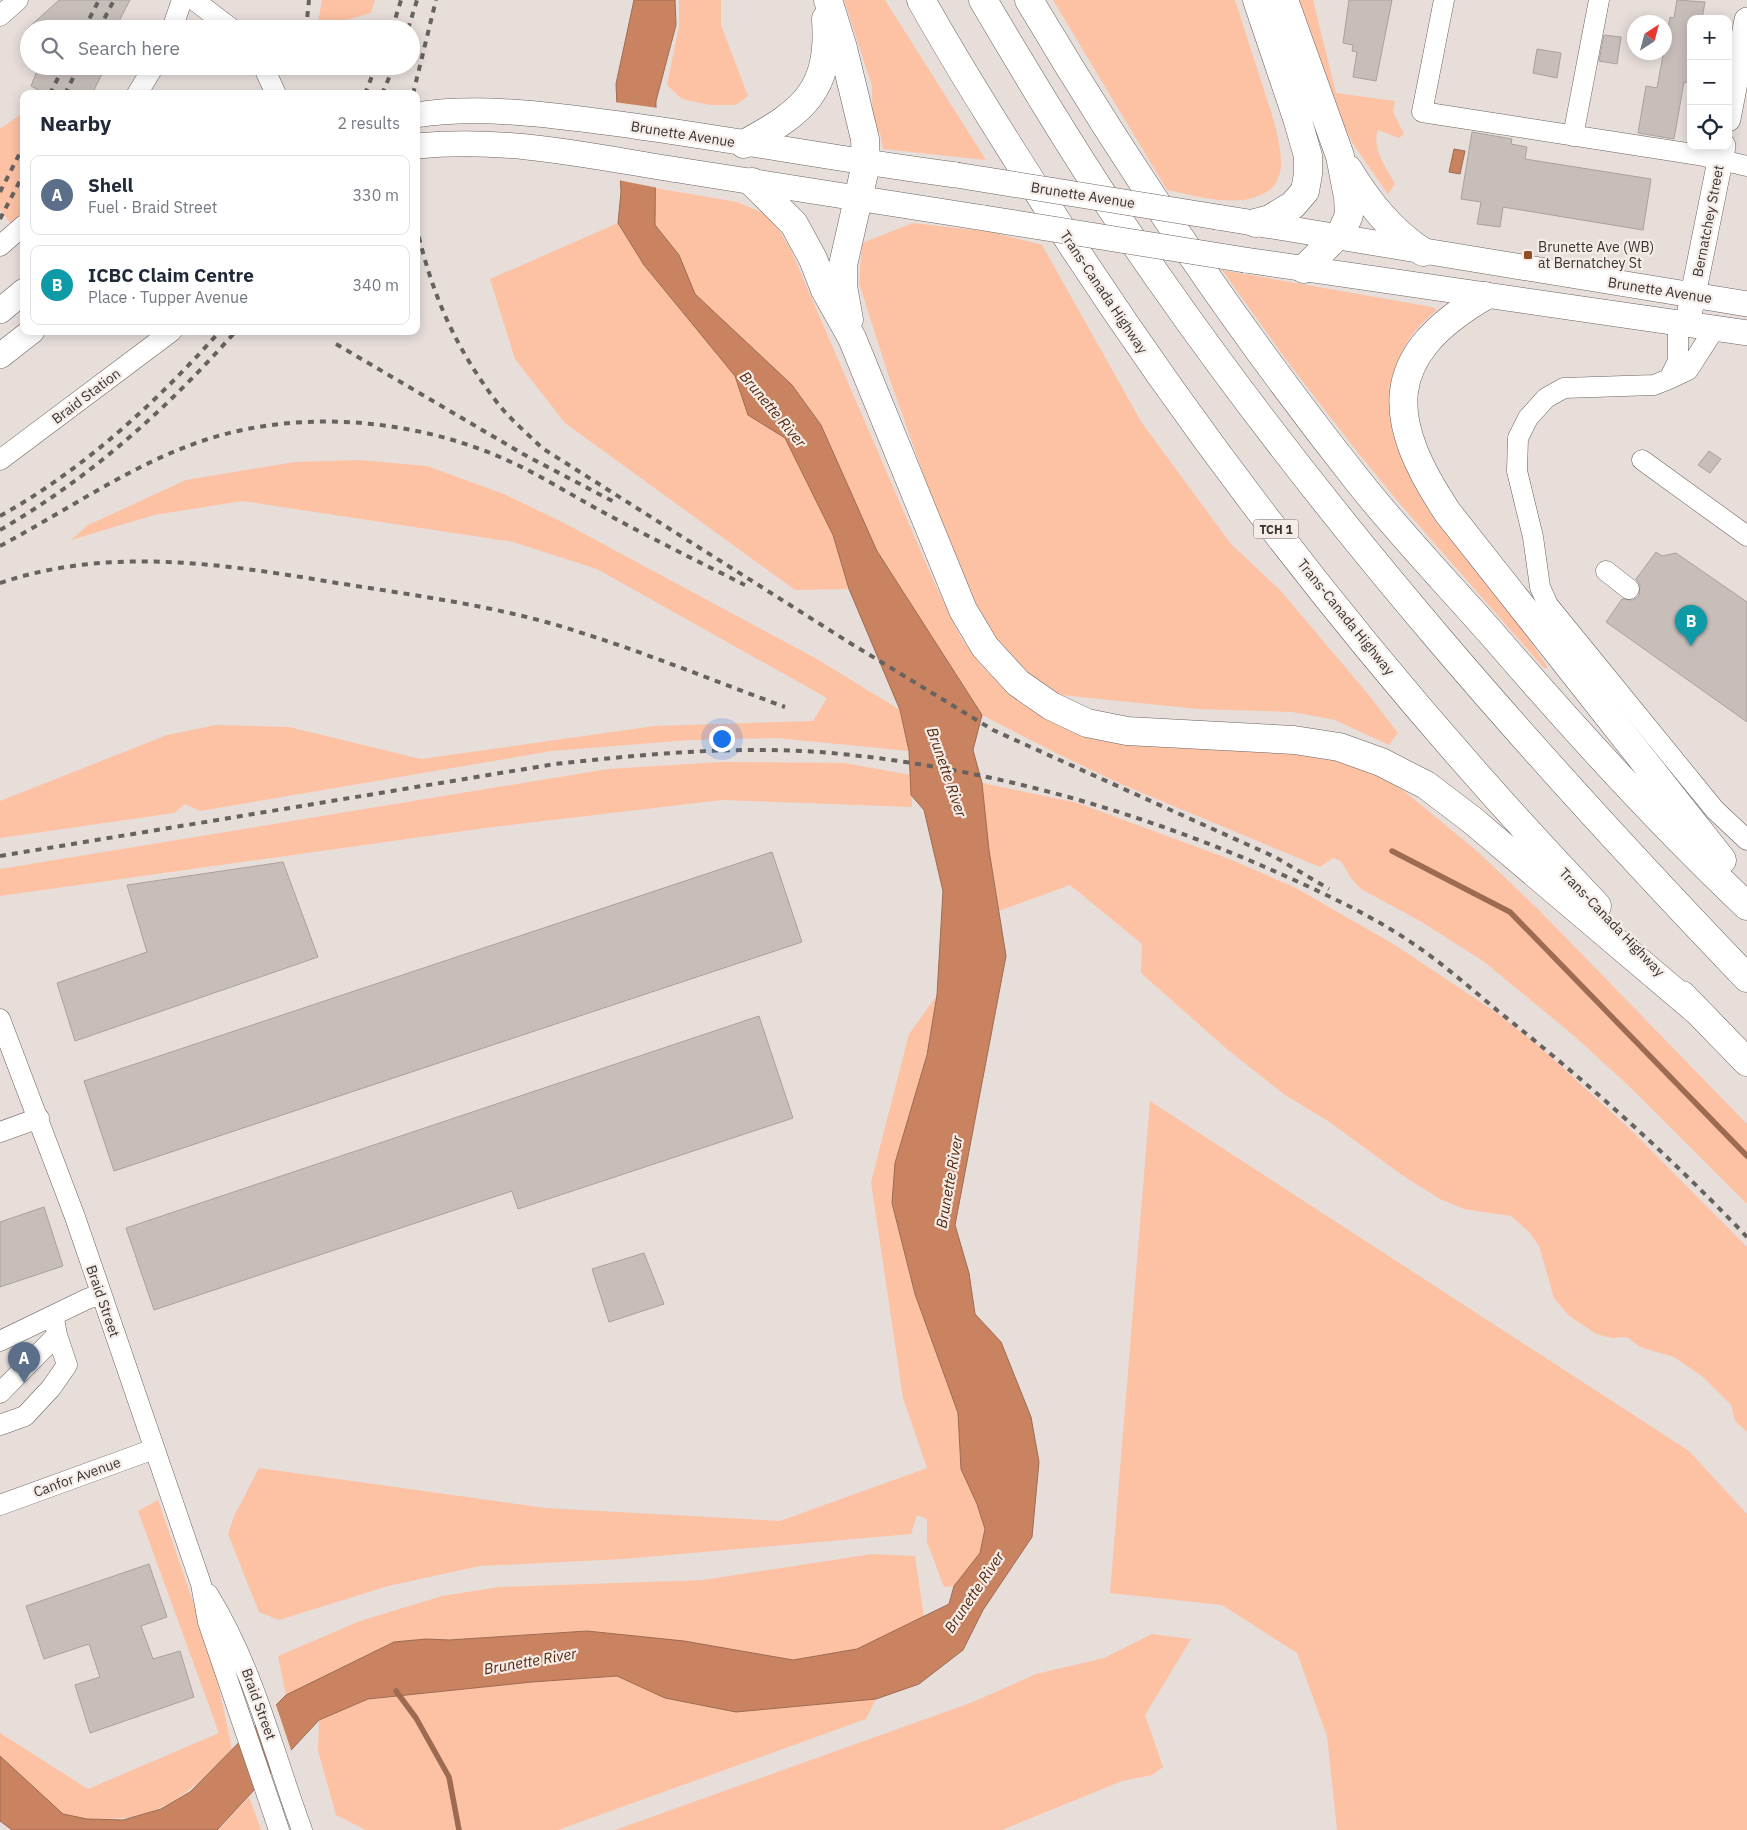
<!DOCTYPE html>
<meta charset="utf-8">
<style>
:root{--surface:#fff;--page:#f6f6f7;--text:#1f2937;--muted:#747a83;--line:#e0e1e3;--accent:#944e27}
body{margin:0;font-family:"IBM Plex Sans",sans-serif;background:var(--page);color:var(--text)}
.controls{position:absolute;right:15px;top:15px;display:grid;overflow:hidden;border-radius:10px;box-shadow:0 2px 12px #0003}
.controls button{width:45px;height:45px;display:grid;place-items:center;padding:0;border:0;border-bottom:1px solid var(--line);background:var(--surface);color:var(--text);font:25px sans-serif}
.compass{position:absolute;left:1627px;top:15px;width:45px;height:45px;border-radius:50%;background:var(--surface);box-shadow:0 2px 12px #0003;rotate:36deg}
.you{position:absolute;left:721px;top:738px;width:18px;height:18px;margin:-12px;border:4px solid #fff;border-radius:50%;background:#1a73e8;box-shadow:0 0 0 8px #1a73e833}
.badge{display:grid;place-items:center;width:32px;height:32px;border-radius:50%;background:var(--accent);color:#fff;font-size:16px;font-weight:700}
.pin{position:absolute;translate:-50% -41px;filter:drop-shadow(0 1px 2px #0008)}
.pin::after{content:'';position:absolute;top:26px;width:18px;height:15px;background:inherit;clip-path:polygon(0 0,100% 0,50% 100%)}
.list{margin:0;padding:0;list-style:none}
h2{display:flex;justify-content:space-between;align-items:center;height:65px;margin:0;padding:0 20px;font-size:21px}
h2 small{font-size:16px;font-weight:400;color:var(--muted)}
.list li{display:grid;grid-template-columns:32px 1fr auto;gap:15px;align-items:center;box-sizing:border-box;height:80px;margin:0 10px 10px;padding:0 10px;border:1px solid var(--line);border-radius:10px}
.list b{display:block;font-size:19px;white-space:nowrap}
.list p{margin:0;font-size:16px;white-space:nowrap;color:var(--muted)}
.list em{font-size:16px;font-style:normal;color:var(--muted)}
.icon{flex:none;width:28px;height:28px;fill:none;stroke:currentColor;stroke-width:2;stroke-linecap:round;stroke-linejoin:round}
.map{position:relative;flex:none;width:1747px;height:1830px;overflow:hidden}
.search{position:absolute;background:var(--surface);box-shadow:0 2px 12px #0003;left:20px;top:20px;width:400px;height:55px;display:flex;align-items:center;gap:12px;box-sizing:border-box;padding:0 18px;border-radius:28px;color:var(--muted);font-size:19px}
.panel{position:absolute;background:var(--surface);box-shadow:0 2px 12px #0003;left:20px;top:90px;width:400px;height:245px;border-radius:10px}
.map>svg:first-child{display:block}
.green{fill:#fdc1a4}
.water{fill:#c98360;stroke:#9d6b52}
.pier{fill:#e7deda}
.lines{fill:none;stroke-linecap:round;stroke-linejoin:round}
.stream{stroke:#9d6b52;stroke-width:5.5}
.building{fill:#c7beba;stroke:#a9a19d}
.minor-casing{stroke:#6a625f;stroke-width:21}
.major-casing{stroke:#6a625f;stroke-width:26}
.highway-casing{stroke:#6a625f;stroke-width:29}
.minor{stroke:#fff;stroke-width:20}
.major{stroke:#fff;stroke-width:25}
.highway{stroke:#fff;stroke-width:28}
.rail{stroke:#66625f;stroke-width:4;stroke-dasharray:6 6;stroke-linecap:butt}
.major-bridge-casing{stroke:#6a625f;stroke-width:26;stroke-linecap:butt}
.major-bridge{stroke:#fff;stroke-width:25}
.poi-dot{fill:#944e27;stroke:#f5ece7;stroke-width:2}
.labels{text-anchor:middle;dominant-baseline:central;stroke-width:4.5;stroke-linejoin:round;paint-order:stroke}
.shield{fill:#f5ece7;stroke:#706b68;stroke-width:1}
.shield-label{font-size:12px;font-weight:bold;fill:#373432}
.street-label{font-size:14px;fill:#373432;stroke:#f5ece7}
.poi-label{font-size:14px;fill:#373432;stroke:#f5ece7;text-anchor:start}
.water-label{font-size:15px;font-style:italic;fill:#55270d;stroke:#f5ece7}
</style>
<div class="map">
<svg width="1747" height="1830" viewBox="0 0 1747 1830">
<rect width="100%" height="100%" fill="#e7deda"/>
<path class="green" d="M 322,0 L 375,0 L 371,13 L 317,28 Z
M 679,0 L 721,0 L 721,25 L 748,96 L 736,105 L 710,105 L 682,99 L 667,85 L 679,26 Z
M 844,0 L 885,0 L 986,160 L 883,149 L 880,132 L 873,134 L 872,86 Z
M 1053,0 L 1235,0 C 1244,29 1254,58 1263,87 C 1271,111 1280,136 1281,161 C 1282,171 1277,186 1268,191 C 1239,210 1198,196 1167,190 Z
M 1298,0 L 1313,0 L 1336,93 L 1395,101 L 1393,112 L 1404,134 L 1399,138 L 1378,130 C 1371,148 1387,168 1395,184 L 1388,194 L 1353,144 L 1344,126 Z
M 24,112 L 24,211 L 10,223 L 0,209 L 0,129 Z
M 655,188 L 737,202 L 761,212 L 775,224 L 790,248 L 934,582 L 960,636 L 981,665 L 1008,693 L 1053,723 L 1095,739 L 1317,755 L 1363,767 L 1404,791 L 1477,851 L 1539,910 L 1747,1124 L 1747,1204 L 1632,1089 L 1572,1034 L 1483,961 L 1420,921 L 1361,889 L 1351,878 L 1341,861 L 1333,858 L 1320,867 L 1123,785 L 1058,754 L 982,715 L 877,551 L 821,424 L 792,385 L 695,294 L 679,255 L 655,225 Z
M 618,223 L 644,265 L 735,376 L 748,415 L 785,438 L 833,535 L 849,589 L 795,590 L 565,423 L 515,359 L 490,279 Z
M 913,223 L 991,232 L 1042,245 L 1142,423 L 1231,544 L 1280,590 L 1368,694 L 1398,733 L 1389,745 L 1335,720 L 1292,712 L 1198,709 L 1061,695 L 1028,673 L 1008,656 L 985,621 L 966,588 L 947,541 L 888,374 L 859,283 L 862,243 Z
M 1222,270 L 1432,307 L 1437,310 C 1410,332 1398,351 1393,385 L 1523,630 L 1548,668 L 1544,668 L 1400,504 L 1355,449 L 1290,365 Z
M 359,460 L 427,466 L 504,494 L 566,524 L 817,659 L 900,710 L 909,751 L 777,738 L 690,740 L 552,751 L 200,811 L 185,804 L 174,813 L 0,838 L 0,801 L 167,735 L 216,725 L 289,727 L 421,759 L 654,726 L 813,721 L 827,698 L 597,569 L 513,542 L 242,501 L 154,515 L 71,540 L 88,525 L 186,480 L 294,462 Z
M 722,762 L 844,763 L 911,775 L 912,807 L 722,800 L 485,828 L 0,896 L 0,869 L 608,769 Z
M 982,783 L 1078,803 L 1232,860 L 1296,888 L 1395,945 L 1497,1013 L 1540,1047 L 1632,1131 L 1747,1247 L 1747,1432 L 1735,1421 L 1731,1405 L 1703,1377 L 1674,1357 L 1640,1347 L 1627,1337 L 1612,1338 L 1596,1334 L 1568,1315 L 1554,1298 L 1539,1246 L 1529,1232 L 1511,1216 L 1464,1209 L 1440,1199 L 1402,1175 L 1328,1121 L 1285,1095 L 1228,1050 L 1141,973 L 1142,944 L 1070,885 L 999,911 L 989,850 Z
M 937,995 L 927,1055 L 892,1203 L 915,1294 L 958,1413 L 961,1469 L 977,1504 L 985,1529 L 980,1553 L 954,1586 L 944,1587 L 927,1542 L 927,1519 L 917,1515 L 911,1534 L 623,1559 L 480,1566 L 388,1586 L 279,1620 L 259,1612 L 228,1534 L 234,1516 L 259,1468 L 545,1508 L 780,1521 L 927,1468 L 903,1398 L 871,1182 L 909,1034 Z
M 1150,1101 L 1689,1451 L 1747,1514 L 1747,1830 L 1337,1830 L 1327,1736 L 1297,1653 L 1222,1605 L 1110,1593 Z
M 158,1500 L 213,1660 L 232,1749 C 189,1792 165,1820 100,1819 C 89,1819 71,1819 62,1813 C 41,1799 19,1774 0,1756 L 0,1733 L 88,1789 L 219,1733 L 138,1511 Z
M 872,1554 L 915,1556 L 924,1617 L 857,1649 L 793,1660 L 684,1641 L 587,1631 L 449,1640 L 426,1639 L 394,1642 L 286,1695 L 278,1656 L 360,1621 L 442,1596 L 499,1587 L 703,1580 Z
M 1152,1634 L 1191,1639 L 1145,1715 L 1163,1767 L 1152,1775 L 1122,1781 L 1002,1830 L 615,1830 L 973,1702 L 1036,1674 L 1104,1658 Z
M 617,1676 L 665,1698 L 736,1712 L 876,1699 L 866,1719 L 558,1830 L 366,1830 L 336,1815 L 318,1751 L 319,1720 L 368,1699 L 532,1682 Z
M 249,1797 L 261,1830 L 217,1830 L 222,1826 Z"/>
<path class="water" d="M 634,0 L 675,0 L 676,25 L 656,101 L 655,225 L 679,255 L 695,294 L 792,385 L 821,425 L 877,551 L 982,715 L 973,750 L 982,783 L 989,850 L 1006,956 L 955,1225 L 969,1273 L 975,1314 L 1001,1342 L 1031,1417 L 1039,1462 L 1032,1537 L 983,1610 L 963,1650 L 919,1684 L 876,1699 L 736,1712 L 665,1698 L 617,1676 L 532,1682 L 368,1699 L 319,1720 L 217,1830 L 12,1830 L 0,1821 L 0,1756 L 63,1814 L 87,1819 L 123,1820 L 161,1809 L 190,1792 L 286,1695 L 394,1642 L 426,1639 L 449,1640 L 587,1631 L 684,1641 L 793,1660 L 857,1649 L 949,1604 L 954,1586 L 980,1553 L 985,1529 L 977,1504 L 961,1469 L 958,1413 L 915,1294 L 892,1203 L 895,1163 L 927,1055 L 937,995 L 943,891 L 924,810 L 911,795 L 909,751 L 900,710 L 849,589 L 833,535 L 785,438 L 748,415 L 735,376 L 644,265 L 618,223 L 621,192 L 616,84 Z
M 1454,149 L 1465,151 L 1460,174 L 1449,172 Z"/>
<path class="pier" d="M 614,102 L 658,108 L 658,188 L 618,180 Z
M 275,1702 L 292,1753 L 274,1773 L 257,1720 Z"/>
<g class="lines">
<path class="stream" d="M 1392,851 L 1510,912 L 1747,1156
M 396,1691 L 416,1718 L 449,1777 L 459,1830"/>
</g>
<path class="building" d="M 59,0 L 130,0 L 115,29 L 27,29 Z
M 1349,0 L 1392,0 L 1376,81 L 1353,77 L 1357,52 L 1352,51 L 1353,45 L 1343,43 Z
M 1677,0 L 1705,2 L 1702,19 L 1691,19 L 1691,83 L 1684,82 L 1674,139 L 1638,133 L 1646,86 L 1657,88 L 1670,17 L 1674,18 Z
M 1604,35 L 1621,37 L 1617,64 L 1599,61 Z
M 1537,49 L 1561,53 L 1557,78 L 1533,73 Z
M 39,66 L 106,66 L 92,94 L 46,94 L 31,86 Z
M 1472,132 L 1512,139 L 1511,144 L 1527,147 L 1525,159 L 1651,179 L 1643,230 L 1503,207 L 1500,227 L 1477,224 L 1481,202 L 1461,199 Z
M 1709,451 L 1721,459 L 1710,473 L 1698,465 Z
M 1656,552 L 1662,556 L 1676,553 L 1747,602 L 1747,722 L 1606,622 L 1622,599 L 1633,600 L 1639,596 L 1640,585 L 1636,579 Z
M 772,852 L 802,942 L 114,1171 L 84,1081 Z
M 283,862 L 318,957 L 75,1041 L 57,983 L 147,952 L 127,885 Z
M 759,1016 L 793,1118 L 518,1209 L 512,1191 L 154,1310 L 126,1228 Z
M 44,1207 L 63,1266 L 0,1287 L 0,1222 Z
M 644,1253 L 664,1304 L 609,1322 L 592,1269 Z
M 149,1564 L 167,1617 L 141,1626 L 153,1659 L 180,1651 L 194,1697 L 90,1733 L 75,1685 L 100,1677 L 89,1644 L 44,1659 L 26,1606 Z"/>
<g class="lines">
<defs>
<path id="minor" d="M 194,0 L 232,29
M 1444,0 L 1422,112 L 1699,155 L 1747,166
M 0,16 L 18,0
M 172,29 L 182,0
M 263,66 L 276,94
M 137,94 L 154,66
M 1573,136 L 1599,0
M 0,246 L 24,225
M 1715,328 L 1688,370 L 1669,379 L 1654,385 L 1564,388 L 1546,398 L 1528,418 L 1518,438 L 1517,471 L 1533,537 L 1540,587 L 1548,605 L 1715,810 L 1747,840
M 1669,379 L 1678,361 L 1678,322
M 0,460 L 172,331
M 1642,460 L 1747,536
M 1606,571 L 1629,589
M 0,1019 L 75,1217 L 201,1584 L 208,1622 L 279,1830
M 0,1132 L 39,1118
M 0,1341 L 87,1299 L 101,1294
M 0,1393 L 57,1335 L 55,1324
M 0,1425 L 25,1416 L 51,1388 L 67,1365 L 57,1335
M 0,1505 L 154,1449
M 208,1594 C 254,1669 272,1749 302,1830"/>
<path id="major" d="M 416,115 C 485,104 566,117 634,126 C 742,141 848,161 956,175
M 1728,119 L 1747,20
M 416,146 C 509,137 588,156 678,170 C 780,186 882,202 984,218
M 1217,217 L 1747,304
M 1245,260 L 1747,333
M 1690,310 L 1723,146
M 0,311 L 24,291
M 0,356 L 32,331"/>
<path id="highway" d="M 828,0 L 843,48 L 865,139 L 866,164 L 843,265 L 843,286 L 849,320
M 921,0 C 965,78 1013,153 1061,228 C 1218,470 1399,698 1597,906
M 983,0 C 1039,95 1096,189 1160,280 C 1335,530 1536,758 1747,978
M 1029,0 C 1128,167 1237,328 1358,481 C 1400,534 1447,583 1492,634 C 1573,728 1657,821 1747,906
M 1284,0 L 1340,156 L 1348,197 L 1349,215 L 1342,231 L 1304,269
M 744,144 C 803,112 831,91 826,19
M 1348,169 C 1369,203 1390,230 1423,252
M 752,182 L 794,224 L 813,259 L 825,290 L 852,338 L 963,610 L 985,647 L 1018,683 L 1051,706 L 1087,723 L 1127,731 L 1294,740 L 1339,747 L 1381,762 L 1426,785 L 1472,820 L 1695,1009
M 1255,223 L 1270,219 L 1293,205 L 1305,191 L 1308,174 L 1308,156 L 1297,118 L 1257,0
M 1485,296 C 1380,357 1386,420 1448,513 L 1722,860
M 1682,995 L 1747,1062"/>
</defs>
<use href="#minor" class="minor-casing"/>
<use href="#major" class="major-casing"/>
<use href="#highway" class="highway-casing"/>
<use href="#minor" class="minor"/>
<use href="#major" class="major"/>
<use href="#highway" class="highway"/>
<path class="rail" d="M 84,29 L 99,0
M 99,29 L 114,0
M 306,29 L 309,0
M 392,29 L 401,0
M 408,29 L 417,0
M 50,94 L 64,66
M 65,94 L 79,66
M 365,94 L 376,66
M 382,94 L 394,66
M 413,94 L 436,0
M 0,192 L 24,145
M 0,219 L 24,173
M 416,225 C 432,295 455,348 499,405 C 511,420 528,434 542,448 L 850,643 L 993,730 L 1275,857 L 1329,889
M 336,344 L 523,454 L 616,503
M 0,516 C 83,470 157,402 220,331
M 0,530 C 90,478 167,409 236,331
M 0,546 C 68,510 132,464 205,440 C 302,408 419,419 511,462 C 546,478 579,500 614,518 C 657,541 701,563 745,585
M 0,583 C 107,547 217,563 325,581 C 410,595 497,605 579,632 C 649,654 717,682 785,707
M 0,856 L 555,764 C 646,754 739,745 831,753 C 986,767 1141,811 1283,875 C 1332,897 1381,920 1425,952 C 1450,970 1474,991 1498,1011 C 1586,1081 1670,1156 1747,1237"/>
<defs>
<path id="major-bridge" d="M 956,175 L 1217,217
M 984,218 L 1245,260"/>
</defs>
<use href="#major-bridge" class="major-bridge-casing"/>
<use href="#major-bridge" class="major-bridge"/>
</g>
<rect class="poi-dot" x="1523" y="250" width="10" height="10" rx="2.5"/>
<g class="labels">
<rect class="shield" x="1253.5" y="519.5" width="45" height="19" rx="4"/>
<g class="shield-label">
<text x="1276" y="529">TCH 1</text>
</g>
<g class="street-label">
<text transform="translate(683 134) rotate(9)">Brunette Avenue</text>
<text transform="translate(1083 195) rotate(9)">Brunette Avenue</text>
<text transform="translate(1708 221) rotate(-79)">Bernatchey Street</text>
<text transform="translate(1660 290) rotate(9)">Brunette Avenue</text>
<text transform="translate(1104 292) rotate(56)">Trans-Canada Highway</text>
<text transform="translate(86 396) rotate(-37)">Braid Station</text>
<text transform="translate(1346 617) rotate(51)">Trans-Canada Highway</text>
<text transform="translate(1612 922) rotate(46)">Trans-Canada Highway</text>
<text transform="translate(103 1301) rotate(71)">Braid Street</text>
<text transform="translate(77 1477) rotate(-20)">Canfor Avenue</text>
<text transform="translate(259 1704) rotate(70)">Braid Street</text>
</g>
<g class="poi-label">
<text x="1538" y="247">Brunette Ave (WB)<tspan x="1538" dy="16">at Bernatchey St</tspan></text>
</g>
<g class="water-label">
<text transform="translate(773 409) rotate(50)">Brunette River</text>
<text transform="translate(947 772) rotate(71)">Brunette River</text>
<text transform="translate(949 1182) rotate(-80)">Brunette River</text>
<text transform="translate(974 1592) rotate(-56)">Brunette River</text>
<text transform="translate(530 1661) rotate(-10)">Brunette River</text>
</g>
</g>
</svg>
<div class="controls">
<button>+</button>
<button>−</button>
<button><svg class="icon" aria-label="locate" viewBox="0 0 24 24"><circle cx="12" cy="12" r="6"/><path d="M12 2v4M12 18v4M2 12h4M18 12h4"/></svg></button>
</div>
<svg class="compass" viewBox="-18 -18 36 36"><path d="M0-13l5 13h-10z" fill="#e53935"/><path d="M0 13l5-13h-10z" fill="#747a83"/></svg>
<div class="you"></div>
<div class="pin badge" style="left:24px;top:1383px;background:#5c6f8a">A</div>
<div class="pin badge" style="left:1691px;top:646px;background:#0f9aa8">B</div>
<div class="search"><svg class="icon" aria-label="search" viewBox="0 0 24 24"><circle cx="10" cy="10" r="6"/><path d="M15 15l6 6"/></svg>Search here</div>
<section class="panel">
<h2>Nearby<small>2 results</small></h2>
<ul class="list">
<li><span class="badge" style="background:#5c6f8a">A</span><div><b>Shell</b><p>Fuel · Braid Street</p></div><em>330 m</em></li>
<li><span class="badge" style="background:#0f9aa8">B</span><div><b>ICBC Claim Centre</b><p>Place · Tupper Avenue</p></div><em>340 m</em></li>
</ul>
</section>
</div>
